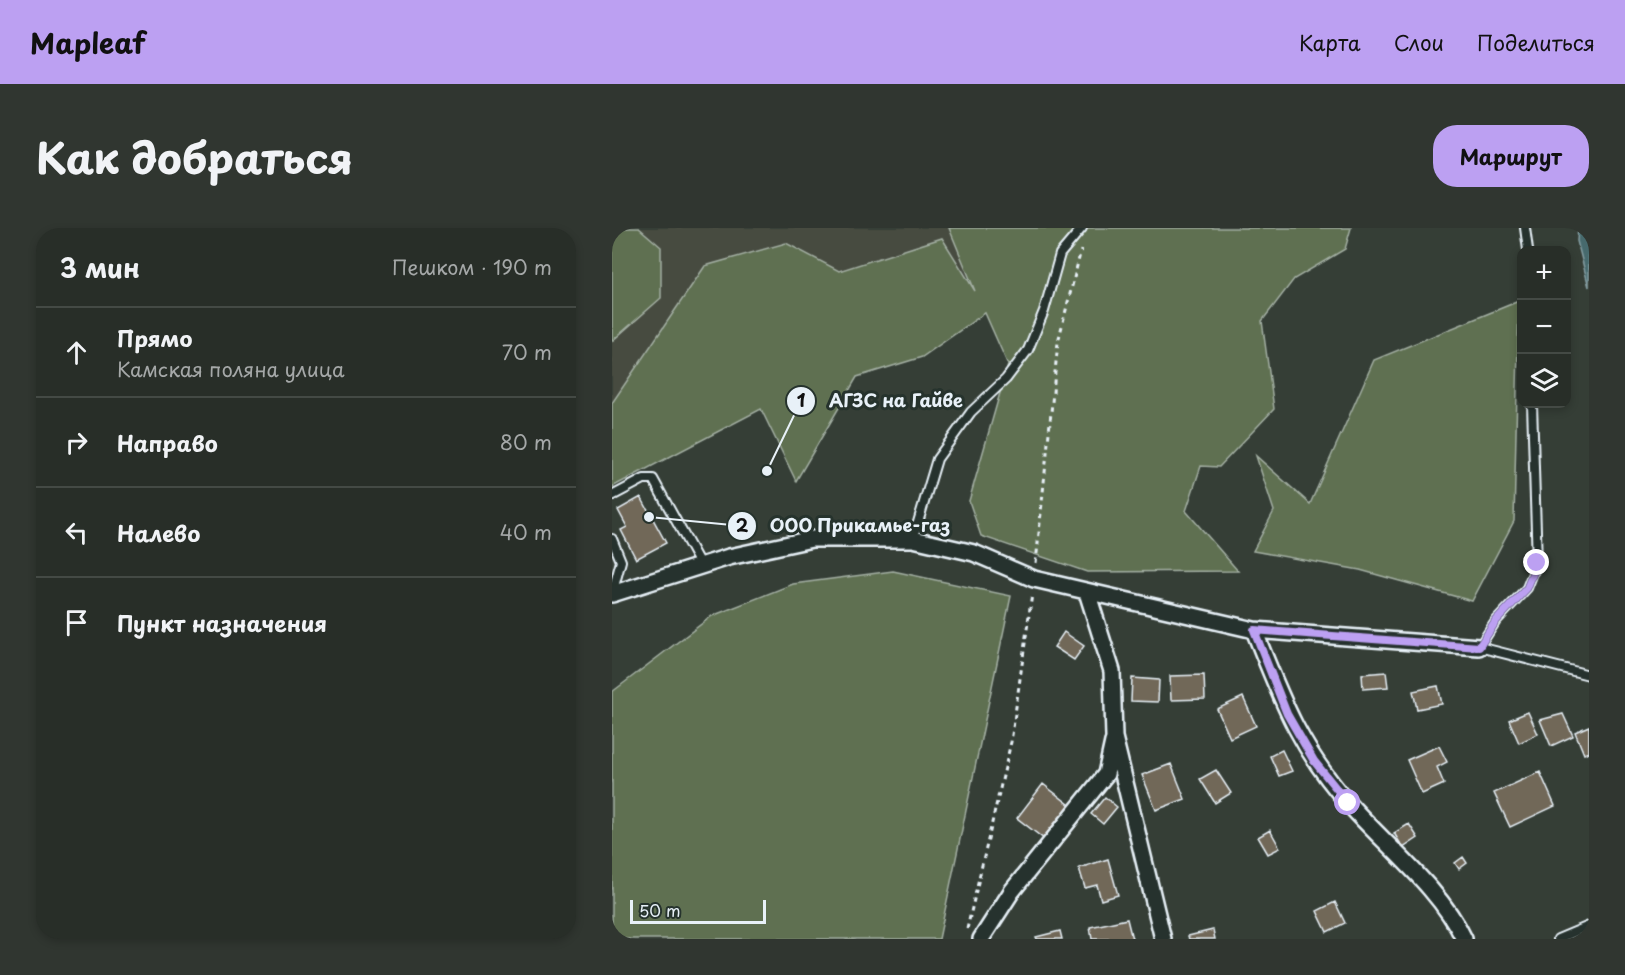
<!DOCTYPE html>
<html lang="ru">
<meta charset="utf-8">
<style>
:root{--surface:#282e28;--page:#303630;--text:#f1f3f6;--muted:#a5a8a8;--line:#444a45;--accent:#bca0f2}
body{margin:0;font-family:"Playpen Sans",sans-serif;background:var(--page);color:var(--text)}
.controls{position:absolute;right:18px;top:18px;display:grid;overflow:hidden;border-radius:12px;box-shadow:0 3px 9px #0003}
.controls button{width:54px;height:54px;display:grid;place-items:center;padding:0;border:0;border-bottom:2px solid var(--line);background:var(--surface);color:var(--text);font:30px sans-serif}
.scale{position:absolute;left:18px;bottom:15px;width:136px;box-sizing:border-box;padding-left:6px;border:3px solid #e8f1f8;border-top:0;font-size:16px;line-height:21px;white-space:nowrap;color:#e8f1f8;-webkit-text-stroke:4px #26332d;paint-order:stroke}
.stop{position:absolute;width:18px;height:18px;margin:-14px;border:4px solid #bca0f2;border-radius:50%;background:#fff}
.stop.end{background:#bca0f2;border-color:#fff;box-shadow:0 2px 6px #0008}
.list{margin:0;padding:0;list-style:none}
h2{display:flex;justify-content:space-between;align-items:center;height:78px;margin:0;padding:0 24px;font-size:26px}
h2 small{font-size:20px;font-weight:400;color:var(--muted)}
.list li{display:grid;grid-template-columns:39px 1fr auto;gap:18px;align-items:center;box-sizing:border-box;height:90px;padding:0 24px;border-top:2px solid var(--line)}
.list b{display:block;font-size:22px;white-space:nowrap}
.list p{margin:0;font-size:20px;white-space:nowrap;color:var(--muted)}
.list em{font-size:20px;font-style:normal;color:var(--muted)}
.icon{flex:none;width:33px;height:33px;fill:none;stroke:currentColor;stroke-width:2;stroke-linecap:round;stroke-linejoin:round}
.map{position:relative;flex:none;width:977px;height:711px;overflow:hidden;border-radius:24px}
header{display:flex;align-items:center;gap:36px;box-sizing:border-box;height:84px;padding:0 30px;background:var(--accent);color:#111}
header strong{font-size:28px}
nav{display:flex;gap:33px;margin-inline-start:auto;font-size:21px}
.intro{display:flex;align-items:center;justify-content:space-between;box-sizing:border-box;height:144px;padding:0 36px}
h1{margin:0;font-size:42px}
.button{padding:15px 27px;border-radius:24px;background:var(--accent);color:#111;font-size:21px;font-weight:700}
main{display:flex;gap:36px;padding:0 36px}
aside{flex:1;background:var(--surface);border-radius:24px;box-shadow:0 3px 9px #0003}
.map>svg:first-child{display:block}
.built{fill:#474b40}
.green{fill:#5f6f51;stroke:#a4b0a4;stroke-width:1.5}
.water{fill:#476a6d;stroke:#87a0a5;stroke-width:1.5}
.building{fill:#716859;stroke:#e8f1f8;stroke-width:1.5}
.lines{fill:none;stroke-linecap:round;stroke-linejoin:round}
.service-casing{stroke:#e8f1f8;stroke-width:12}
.minor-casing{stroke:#e8f1f8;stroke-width:20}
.path{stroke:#e8f1f8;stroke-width:3;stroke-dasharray:4.5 4.5;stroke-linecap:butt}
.service{stroke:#26332d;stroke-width:8}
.minor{stroke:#26332d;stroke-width:15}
.route{stroke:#bca0f2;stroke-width:8}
.leader{fill:none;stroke:#e8f1f8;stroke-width:2}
.callout-dot{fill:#e8f1f8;stroke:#26332d;stroke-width:2}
.mark-label{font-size:18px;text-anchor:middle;font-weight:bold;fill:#111}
.callout-label{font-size:18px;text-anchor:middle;font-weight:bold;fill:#e8f1f8;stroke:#26332d;stroke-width:6;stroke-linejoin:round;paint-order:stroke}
</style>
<header>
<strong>Mapleaf</strong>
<nav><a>Карта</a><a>Слои</a><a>Поделиться</a></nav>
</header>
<div class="intro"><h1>Как добраться</h1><a class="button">Маршрут</a></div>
<main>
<aside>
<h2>3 мин<small>Пешком · 190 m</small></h2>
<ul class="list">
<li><svg class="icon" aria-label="ahead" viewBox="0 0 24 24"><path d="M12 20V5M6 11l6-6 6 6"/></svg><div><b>Прямо</b><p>Камская поляна улица</p></div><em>70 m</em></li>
<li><svg class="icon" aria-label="right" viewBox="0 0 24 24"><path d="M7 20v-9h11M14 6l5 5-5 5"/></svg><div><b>Направо</b></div><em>80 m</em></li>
<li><svg class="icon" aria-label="left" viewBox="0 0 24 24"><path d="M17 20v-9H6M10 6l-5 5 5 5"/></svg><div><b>Налево</b></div><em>40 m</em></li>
<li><svg class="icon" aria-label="arrive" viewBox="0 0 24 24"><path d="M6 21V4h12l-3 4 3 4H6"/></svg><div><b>Пункт назначения</b></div></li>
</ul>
</aside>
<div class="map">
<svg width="977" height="711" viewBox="0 0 977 711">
<rect width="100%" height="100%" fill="#353e36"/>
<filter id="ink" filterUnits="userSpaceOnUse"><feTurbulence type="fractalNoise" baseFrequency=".0167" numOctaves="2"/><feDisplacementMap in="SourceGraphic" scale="12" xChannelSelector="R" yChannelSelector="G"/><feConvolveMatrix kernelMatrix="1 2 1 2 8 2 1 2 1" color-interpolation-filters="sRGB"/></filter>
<g filter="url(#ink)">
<path class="built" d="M 0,0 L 372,0 L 388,32 L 0,245 Z"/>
<path class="green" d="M 0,0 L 27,0 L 49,19 L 49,70 L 0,113 Z
M 337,0 L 739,0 L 733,21 L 682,51 L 650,93 L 662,181 L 607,239 L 589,238 L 574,283 L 626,343 L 475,344 L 369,308 L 357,273 L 396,137 L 373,85 L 310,129 L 245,149 L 184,253 L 149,181 L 0,259 L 0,175 L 93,38 L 174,15 L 227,43 L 330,10 L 363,63 Z
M 907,73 L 902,293 L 860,373 L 748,342 L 641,323 L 662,283 L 644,228 L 698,276 L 762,132 Z
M 281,343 L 399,368 L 327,711 L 0,711 L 0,464 L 100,388 L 181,356 Z"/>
<path class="water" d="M 966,0 L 977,0 L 977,59 L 965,13 Z"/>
<path class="building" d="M 29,269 L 54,315 L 24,331 L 9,302 L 15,299 L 6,282 Z
M 452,404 L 472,418 L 462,432 L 442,419 Z
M 774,444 L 776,459 L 751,461 L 750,446 Z
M 592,447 L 593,471 L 559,472 L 558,448 Z
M 520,450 L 547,452 L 546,474 L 519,473 Z
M 826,458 L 830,476 L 805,481 L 801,463 Z
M 631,469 L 644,498 L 618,510 L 605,481 Z
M 916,484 L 926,506 L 907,515 L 897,492 Z
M 951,486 L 961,508 L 939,518 L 928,492 Z
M 977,498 L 977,524 L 972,526 L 963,504 Z
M 827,518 L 835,534 L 825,539 L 832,556 L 810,566 L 795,532 Z
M 670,522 L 680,543 L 667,548 L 658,528 Z
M 559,536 L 573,571 L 544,582 L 530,547 Z
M 604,542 L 619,565 L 603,575 L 588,551 Z
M 928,544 L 943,578 L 898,599 L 882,565 Z
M 431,556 L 458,577 L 432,611 L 405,590 Z
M 493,569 L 505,579 L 491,596 L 479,586 Z
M 797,596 L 806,610 L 791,620 L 782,605 Z
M 658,602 L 668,620 L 656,626 L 646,609 Z
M 851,629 L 855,635 L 847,641 L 843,635 Z
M 496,631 L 506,667 L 489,672 L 485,657 L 473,660 L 467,640 Z
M 723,674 L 733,695 L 715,704 L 705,683 Z
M 515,691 L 520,711 L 480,711 L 478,699 Z
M 601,702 L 603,711 L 577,711 L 576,708 Z
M 448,703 L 450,711 L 425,711 L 424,709 Z"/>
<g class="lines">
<defs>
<path id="service" d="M 913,0 L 916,22
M 920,176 L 925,335 L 915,360 L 884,393 L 867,419 L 977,447
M 0,268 L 32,251 L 41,251 L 89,338
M 0,311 L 9,333 L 0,366
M 301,311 L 325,231 L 359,184 L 394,151 L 416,122 L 432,83 L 448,26 L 470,0
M 946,711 L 977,698"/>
<path id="minor" d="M 475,364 L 500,443 L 502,509 L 551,711
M 0,366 L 117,329 L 200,311 L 301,311 L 362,325 L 422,351 L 642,402 L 867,419
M 642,402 C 669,470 687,520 737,576 C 773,617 829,661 852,711
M 369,711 L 400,663 L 494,546 L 501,514"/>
</defs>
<use href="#service" class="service-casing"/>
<use href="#minor" class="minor-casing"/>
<path class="path" d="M 424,335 L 446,114 L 469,22
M 355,701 L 399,514 L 420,366"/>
<use href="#service" class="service"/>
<use href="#minor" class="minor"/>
</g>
</g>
<g class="lines" filter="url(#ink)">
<path class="route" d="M 736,575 L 702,533 L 675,486 L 642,402 L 867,419 L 884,393 L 915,360 L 925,335"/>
</g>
<path class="leader" d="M155 243L189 173M37 289L130 298"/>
<g class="callout-dot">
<circle cx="155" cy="243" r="6"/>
<circle cx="37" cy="289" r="6"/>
<circle cx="189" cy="173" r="15"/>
<circle cx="130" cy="298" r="15"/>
</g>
<g class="mark-label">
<text x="189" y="179">1</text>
<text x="130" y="304">2</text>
</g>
<g class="callout-label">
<text x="284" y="179">АГЗС на Гайве</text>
<text x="248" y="304">ООО Прикамье-газ</text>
</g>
</svg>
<div class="controls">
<button>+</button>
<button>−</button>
<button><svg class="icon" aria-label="layers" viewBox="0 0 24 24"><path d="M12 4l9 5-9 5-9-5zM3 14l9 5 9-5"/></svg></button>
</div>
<div class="scale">50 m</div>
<div class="stop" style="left:736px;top:575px"></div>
<div class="stop end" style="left:925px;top:335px"></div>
</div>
</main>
